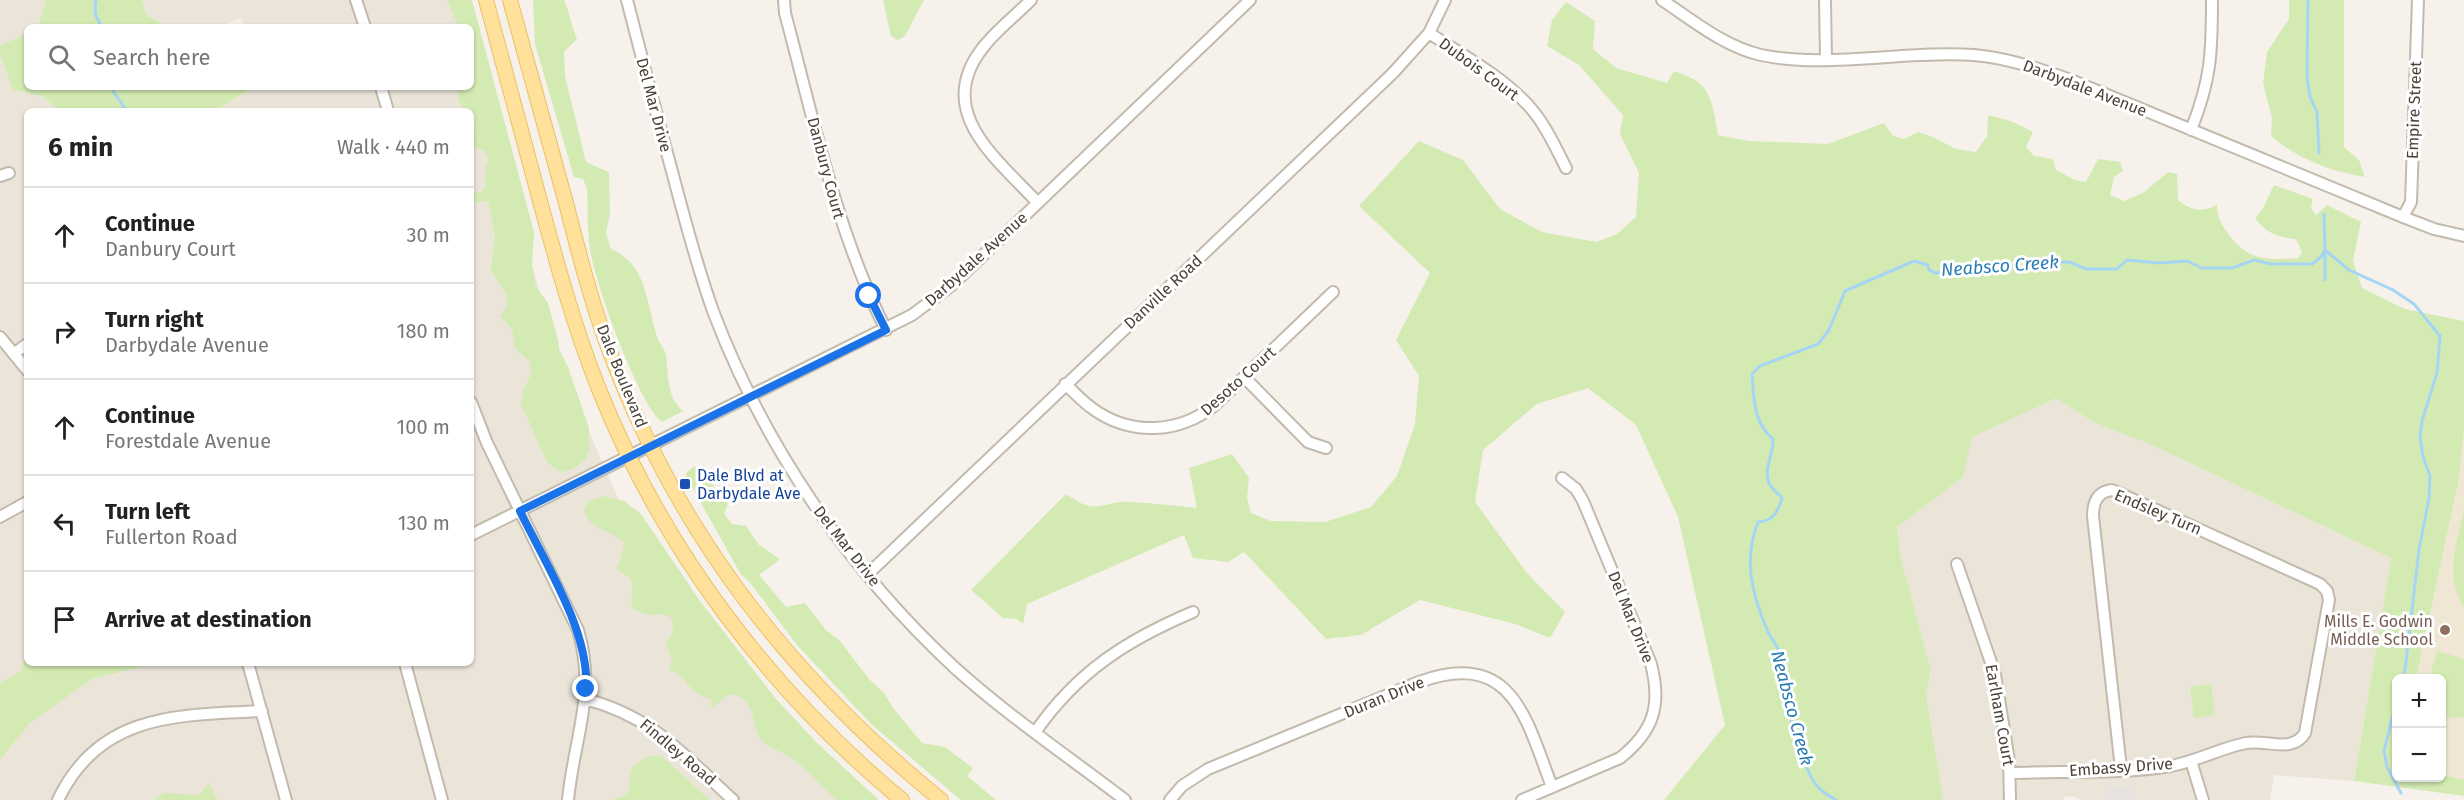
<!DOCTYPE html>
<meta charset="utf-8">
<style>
:root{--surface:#fff;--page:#f2f2f2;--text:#222;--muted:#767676;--line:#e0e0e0}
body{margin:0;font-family:"Fira Sans",sans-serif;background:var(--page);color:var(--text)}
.controls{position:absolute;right:18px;bottom:18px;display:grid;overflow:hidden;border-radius:9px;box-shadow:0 2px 4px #0004}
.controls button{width:54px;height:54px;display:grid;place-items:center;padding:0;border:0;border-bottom:2px solid var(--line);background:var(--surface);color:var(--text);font:30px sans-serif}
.stop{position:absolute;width:18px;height:18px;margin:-14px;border:4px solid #1a73e8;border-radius:50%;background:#fff}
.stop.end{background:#1a73e8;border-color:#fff;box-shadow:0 2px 6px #0008}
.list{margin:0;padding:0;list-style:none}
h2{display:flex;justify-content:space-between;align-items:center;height:78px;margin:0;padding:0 24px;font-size:26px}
h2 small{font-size:20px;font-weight:400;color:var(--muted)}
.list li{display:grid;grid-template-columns:39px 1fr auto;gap:18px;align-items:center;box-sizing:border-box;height:96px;padding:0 24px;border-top:2px solid var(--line)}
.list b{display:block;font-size:22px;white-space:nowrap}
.list p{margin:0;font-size:20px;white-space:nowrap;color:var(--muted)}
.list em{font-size:20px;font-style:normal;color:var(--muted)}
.icon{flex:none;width:33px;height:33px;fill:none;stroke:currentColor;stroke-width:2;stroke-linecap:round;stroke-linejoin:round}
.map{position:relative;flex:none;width:2464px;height:800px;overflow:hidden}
.search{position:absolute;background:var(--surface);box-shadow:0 2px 4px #0004;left:24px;top:24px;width:450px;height:66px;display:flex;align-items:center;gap:15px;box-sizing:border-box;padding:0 21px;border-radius:9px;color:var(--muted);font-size:22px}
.panel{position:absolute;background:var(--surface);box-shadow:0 2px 4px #0004;left:24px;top:108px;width:450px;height:558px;border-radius:9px}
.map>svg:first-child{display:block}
.residential{fill:#eae4d9}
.education{fill:#efe7d4}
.green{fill:#d3ebb2}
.parking{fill:#e5e2df}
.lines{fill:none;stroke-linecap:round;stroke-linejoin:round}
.stream{stroke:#a6d5f4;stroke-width:3}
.minor-casing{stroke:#c2baad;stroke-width:14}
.major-casing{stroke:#eac065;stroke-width:16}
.minor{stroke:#fff;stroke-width:10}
.major{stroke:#ffe19b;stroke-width:14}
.route{stroke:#1a73e8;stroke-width:8}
.transit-dot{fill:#1a4fb4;stroke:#fff;stroke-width:2}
.education-dot{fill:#8d6e63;stroke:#fff;stroke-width:2}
.labels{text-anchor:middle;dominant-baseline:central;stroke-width:6;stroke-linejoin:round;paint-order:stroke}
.street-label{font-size:16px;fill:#4b4338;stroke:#fff}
.transit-label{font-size:16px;fill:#164399;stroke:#fff;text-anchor:start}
.education-label{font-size:16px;fill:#785e54;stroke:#fff;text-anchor:end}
.water-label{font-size:18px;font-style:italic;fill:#2a7cb4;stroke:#fff}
</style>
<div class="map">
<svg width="2464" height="800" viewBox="0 0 2464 800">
<rect width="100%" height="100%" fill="#f6f2eb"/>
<path class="residential" d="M 0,0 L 46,0 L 38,27 L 27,27 L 27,34 L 0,45 Z
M 142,0 L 460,0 L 468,27 L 246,27 L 240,18 L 219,27 L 165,27 L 146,14 Z
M 471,40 L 558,360 L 618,498 L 699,633 L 860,800 L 0,800 L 0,760 L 29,724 L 92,679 L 157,663 L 471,663 L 471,111 L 215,111 L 254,87 L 471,87 Z
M 0,55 L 13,90 L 42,96 L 60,111 L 27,111 L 27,663 L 38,663 L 0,693 Z
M 2056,397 L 2095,423 L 2152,445 L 2391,558 L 2354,781 L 2274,775 L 2270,800 L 2080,800 L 2073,796 L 2064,797 L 2064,800 L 1943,800 L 1926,694 L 1931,670 L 1901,559 L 1897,527 L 1963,477 L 1971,437 Z"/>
<path class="education" d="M 2464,427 L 2464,780 L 2442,775 L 2442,678 L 2416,678 L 2459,479 Z"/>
<path class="green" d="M 46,0 L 142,0 L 146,14 L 165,27 L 38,27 Z
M 447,0 L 472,0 L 534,232 L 532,266 L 534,279 L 536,287 L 548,303 L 558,340 L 559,349 L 568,367 L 589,428 L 589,451 L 585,459 L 573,469 L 560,472 L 547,462 L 521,404 L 523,390 L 531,374 L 530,362 L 515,348 L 512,329 L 500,316 C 502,313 504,311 506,308 C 513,294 495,281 491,270 L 495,236 L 488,201 L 471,203 L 471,194 L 481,192 L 485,188 L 486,167 L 489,159 L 485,151 L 471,146 L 471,135 L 476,129 L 471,111 L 466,111 C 459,103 457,97 458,87 L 471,87 L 471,27 L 459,27 Z
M 533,0 L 564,0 C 570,12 571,26 577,39 L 564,52 L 565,76 L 586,162 L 609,172 L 610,213 L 606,233 L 611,249 C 649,265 646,306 658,339 C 660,345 665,349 666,355 C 669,376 666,396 683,411 L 662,422 C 639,406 594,280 590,249 C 587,229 588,208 587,189 L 583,179 L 574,177 L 535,44 Z
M 883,0 L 924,0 L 905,36 L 898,40 L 891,36 Z
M 2289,0 L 2344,0 L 2344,147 L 2359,160 L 2365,177 C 2331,172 2298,159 2271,136 L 2272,118 L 2263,83 L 2267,52 L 2289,19 Z
M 1566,2 L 1595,21 L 1593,49 L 1616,68 L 1667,83 L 1674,71 C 1681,74 1691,77 1697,81 C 1713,93 1715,117 1718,135 L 1749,141 L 1828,144 L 1884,123 L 1893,136 L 1904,139 L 1918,132 L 1933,137 L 1956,149 L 1976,152 L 1987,136 L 1988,115 L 2011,121 L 2033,132 L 2026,147 L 2034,156 L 2053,159 L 2056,170 L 2075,180 L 2086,182 L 2098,159 L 2120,162 L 2123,171 L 2114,177 L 2110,195 L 2124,201 L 2143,193 L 2168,172 L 2177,174 L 2178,200 C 2191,210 2201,213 2217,205 C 2217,218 2221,224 2229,235 C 2249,261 2267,260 2298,258 L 2302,252 L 2296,239 C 2277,237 2267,234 2255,218 L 2262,210 L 2274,185 L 2313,199 L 2311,208 L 2316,215 L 2327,205 L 2361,222 L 2353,261 L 2362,288 L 2405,309 L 2464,321 L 2464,427 L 2459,479 L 2416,678 L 2396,678 L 2396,778 L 2442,778 L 2442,775 L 2464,780 L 2464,796 L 2354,781 L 2391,558 L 2152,445 L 2095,423 L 2056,398 L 1972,437 L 1963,477 L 1897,527 L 1901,559 L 1931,670 L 1926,694 L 1943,800 L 1664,800 L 1725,725 L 1678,517 L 1636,425 L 1588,388 L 1537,404 L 1483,450 L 1475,502 L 1527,573 L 1565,612 L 1550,638 L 1515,624 L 1420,600 L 1361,635 L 1326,639 L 1244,552 L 1228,562 L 1193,558 L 1184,535 L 1027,604 L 1023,624 L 1017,619 L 1003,618 L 971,590 L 1066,494 C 1099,518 1101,500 1132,502 C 1153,503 1175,506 1197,508 L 1189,468 L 1232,454 L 1249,478 L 1247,498 L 1251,513 L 1271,521 L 1325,522 L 1371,507 L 1397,476 L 1415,424 L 1419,376 L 1396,340 L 1430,273 L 1359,206 L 1419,141 L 1463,160 L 1500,209 L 1542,232 L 1596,242 L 1617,234 L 1636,217 L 1639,173 L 1620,134 L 1623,115 L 1579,65 L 1547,46 L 1552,20 Z
M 27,34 L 27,87 L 254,87 L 215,111 L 60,111 L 42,96 L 13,90 L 0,55 L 0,45 Z
M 693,467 L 699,467 L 728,504 L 724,514 L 732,524 L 746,526 L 759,545 L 780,559 L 759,575 L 786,607 L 805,603 L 826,630 L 840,641 L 869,679 L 884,693 L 893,708 L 922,743 L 945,747 L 973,768 L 967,776 L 996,800 L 961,800 L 871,724 L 797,645 L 751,584 L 740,573 L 685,474 Z
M 602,496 L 624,501 L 641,514 L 700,601 L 776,699 L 818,744 L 879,800 L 837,800 C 821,786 805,766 788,756 C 779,750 767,748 760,738 C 749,721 758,701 732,694 L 726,696 L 712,709 L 711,700 L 694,691 L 677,672 L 669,670 L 672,658 L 666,643 C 674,634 679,614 660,614 C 657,614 654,615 651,615 C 644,614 638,611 632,608 C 630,597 634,589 631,579 L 616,568 L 621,558 L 624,543 C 612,529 588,530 584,510 L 588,502 Z
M 2464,510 L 2464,607 C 2444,577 2457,542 2464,510 Z
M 2437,651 L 2464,659 L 2464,717 L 2442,718 L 2442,678 L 2429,678 Z
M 27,652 L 27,663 L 157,663 L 92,679 L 29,724 L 0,760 L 0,683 L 21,671 Z
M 2211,684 L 2215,715 L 2194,718 L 2190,687 Z
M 650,756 L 661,756 L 710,800 L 612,800 C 640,794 624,779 633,767 C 637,762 644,759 650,756 Z
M 209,783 L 217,800 L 154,800 L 164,793 L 199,795 Z"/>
<path class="parking" d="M 2106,787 L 2134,787 L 2134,800 L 2106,800 Z"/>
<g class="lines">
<path class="stream" d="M 96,0 C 94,11 95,19 103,27
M 2308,0 L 2307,76 L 2310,97 L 2317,112 L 2319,153
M 110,87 L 127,111
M 2325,280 L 2325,250 L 2349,270 L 2393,290 L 2414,304 L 2440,336 L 2437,373 L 2422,421 L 2420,437 L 2423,457 L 2430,476 L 2429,498 L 2419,550 L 2404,678
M 2396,703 L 2384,751 L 2387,767 L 2401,793
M 1836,800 C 1830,796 1823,793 1818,787 C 1802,770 1786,703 1782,679 C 1780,672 1783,663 1781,656 C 1779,648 1772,640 1768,632 C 1752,595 1743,560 1758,522 C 1773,521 1778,512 1782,498 C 1778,493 1772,489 1769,483 C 1763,469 1774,454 1773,439 C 1753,423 1754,397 1752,374 L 1760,366 L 1818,344 L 1829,330 L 1845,291 L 1914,261 L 1928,265 L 1929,270 L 1936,273 L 1985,266 L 2029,267 L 2052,262 L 2069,262 L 2086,269 L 2117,269 L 2127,260 L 2159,263 L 2187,261 L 2202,268 L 2232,268 L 2254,260 L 2271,264 L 2312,264 L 2321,257 L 2325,250 L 2324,214"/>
<defs>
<path id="minor" d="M 356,0 L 365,27
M 627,0 C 642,58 657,117 673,175 C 685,221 697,266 713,311 C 764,446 849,570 955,668 C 1007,715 1069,757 1125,800
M 784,0 L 785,13 C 814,121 836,230 886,330
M 1031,0 C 1016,15 998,29 985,45 C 931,110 996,158 1038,203
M 1662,0 C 1692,20 1725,47 1761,55 C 1827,69 1906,50 1974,55 C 2008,58 2040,69 2071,80 L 2403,217 L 2434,229 L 2464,236
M 1825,0 L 1826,59
M 1429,33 C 1462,55 1500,75 1527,104 C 1544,122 1555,146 1566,168
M 381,87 L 388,111
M 2191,130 C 2211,80 2212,53 2212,0
M 0,176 L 9,173
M 2403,217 L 2411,202 L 2418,0
M 0,337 L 27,370
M 15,353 L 27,344
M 1244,377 L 1308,442 L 1326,448
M 1065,384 C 1074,392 1083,402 1093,409 C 1131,436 1179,434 1215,405 L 1333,292
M 471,402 L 487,443 L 578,630 C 597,694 574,737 568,800
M 0,517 L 27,502
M 471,535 L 912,315 L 952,285 L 1250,0
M 1957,564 L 1995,674 L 2009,761 L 2010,800
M 868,574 L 1393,73 L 1429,33 L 1445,0
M 248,663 L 286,800
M 405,663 L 442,800
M 585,699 C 652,716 684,755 733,800
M 1036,731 C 1078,671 1127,640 1193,612
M 2191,761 L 2203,800
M 2011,773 C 2061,771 2122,774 2171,766 C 2197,761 2221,748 2246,743 C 2267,739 2292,754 2305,733 L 2329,600 L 2327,591 L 2320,584 L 2112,490 C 2097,492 2093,502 2093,516 L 2121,769
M 58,800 C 99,713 178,715 262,711
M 1170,800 L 1182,786 L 1208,769 L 1419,682 C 1512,648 1526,718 1552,787
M 1522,800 L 1620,758 C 1653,732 1662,706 1651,664 L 1583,501 L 1576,489 L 1562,478"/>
<path id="major" d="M 486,0 C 504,67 522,134 540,201 C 557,264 574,326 598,387 C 662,548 769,690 902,800
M 510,0 C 529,68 547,135 566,203 C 579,254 592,305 611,355 C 679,536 792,679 941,800"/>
</defs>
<use href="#minor" class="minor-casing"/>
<use href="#major" class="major-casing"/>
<use href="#minor" class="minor"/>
<use href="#major" class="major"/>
</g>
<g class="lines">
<path class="route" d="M 586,689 C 590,632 545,563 520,511 L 886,330 L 869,296"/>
</g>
<rect class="transit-dot" x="679" y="478" width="12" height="12" rx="3"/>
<circle class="education-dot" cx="2445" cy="630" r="6"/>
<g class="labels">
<g class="street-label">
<text transform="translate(1479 69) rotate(36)">Dubois Court</text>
<text transform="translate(2085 88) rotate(21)">Darbydale Avenue</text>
<text transform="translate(654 105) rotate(75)">Del Mar Drive</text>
<text transform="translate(2414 110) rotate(-88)">Empire Street</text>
<text transform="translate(826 168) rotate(75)">Danbury Court</text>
<text transform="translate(976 259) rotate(-42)">Darbydale Avenue</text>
<text transform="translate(1163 292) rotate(-43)">Danville Road</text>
<text transform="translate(622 376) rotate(68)">Dale Boulevard</text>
<text transform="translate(1238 381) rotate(-42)">Desoto Court</text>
<text transform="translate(2158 512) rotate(23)">Endsley Turn</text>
<text transform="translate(847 546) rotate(52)">Del Mar Drive</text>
<text transform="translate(1631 617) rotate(68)">Del Mar Drive</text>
<text transform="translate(1384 697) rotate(-22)">Duran Drive</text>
<text transform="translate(2000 715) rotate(80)">Earlham Court</text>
<text transform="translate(678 752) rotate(40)">Findley Road</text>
<text transform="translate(2121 767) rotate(-4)">Embassy Drive</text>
</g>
<g class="transit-label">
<text x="697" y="475">Dale Blvd at<tspan x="697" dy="18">Darbydale Ave</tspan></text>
</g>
<g class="education-label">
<text x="2433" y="621">Mills E. Godwin<tspan x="2433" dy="18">Middle School</tspan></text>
</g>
<g class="water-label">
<text transform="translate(2000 266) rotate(-4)">Neabsco Creek</text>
<text transform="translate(1792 708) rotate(75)">Neabsco Creek</text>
</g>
</g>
</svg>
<div class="controls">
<button>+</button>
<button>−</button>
</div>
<div class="stop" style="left:869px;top:296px"></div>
<div class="stop end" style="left:586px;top:689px"></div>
<div class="search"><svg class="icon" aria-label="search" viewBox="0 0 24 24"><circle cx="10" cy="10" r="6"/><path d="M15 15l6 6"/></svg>Search here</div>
<section class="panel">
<h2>6 min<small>Walk · 440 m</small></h2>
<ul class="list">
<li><svg class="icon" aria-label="ahead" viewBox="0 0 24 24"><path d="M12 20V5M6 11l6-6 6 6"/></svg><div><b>Continue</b><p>Danbury Court</p></div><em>30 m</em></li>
<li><svg class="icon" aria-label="right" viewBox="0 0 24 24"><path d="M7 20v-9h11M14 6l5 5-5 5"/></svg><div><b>Turn right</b><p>Darbydale Avenue</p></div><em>180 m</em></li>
<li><svg class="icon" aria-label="ahead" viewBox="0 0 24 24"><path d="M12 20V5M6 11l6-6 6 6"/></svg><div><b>Continue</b><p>Forestdale Avenue</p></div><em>100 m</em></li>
<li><svg class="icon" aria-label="left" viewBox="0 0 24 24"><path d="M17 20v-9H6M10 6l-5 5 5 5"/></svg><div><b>Turn left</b><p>Fullerton Road</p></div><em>130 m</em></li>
<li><svg class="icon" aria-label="arrive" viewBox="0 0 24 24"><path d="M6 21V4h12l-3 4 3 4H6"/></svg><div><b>Arrive at destination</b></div></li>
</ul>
</section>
</div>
